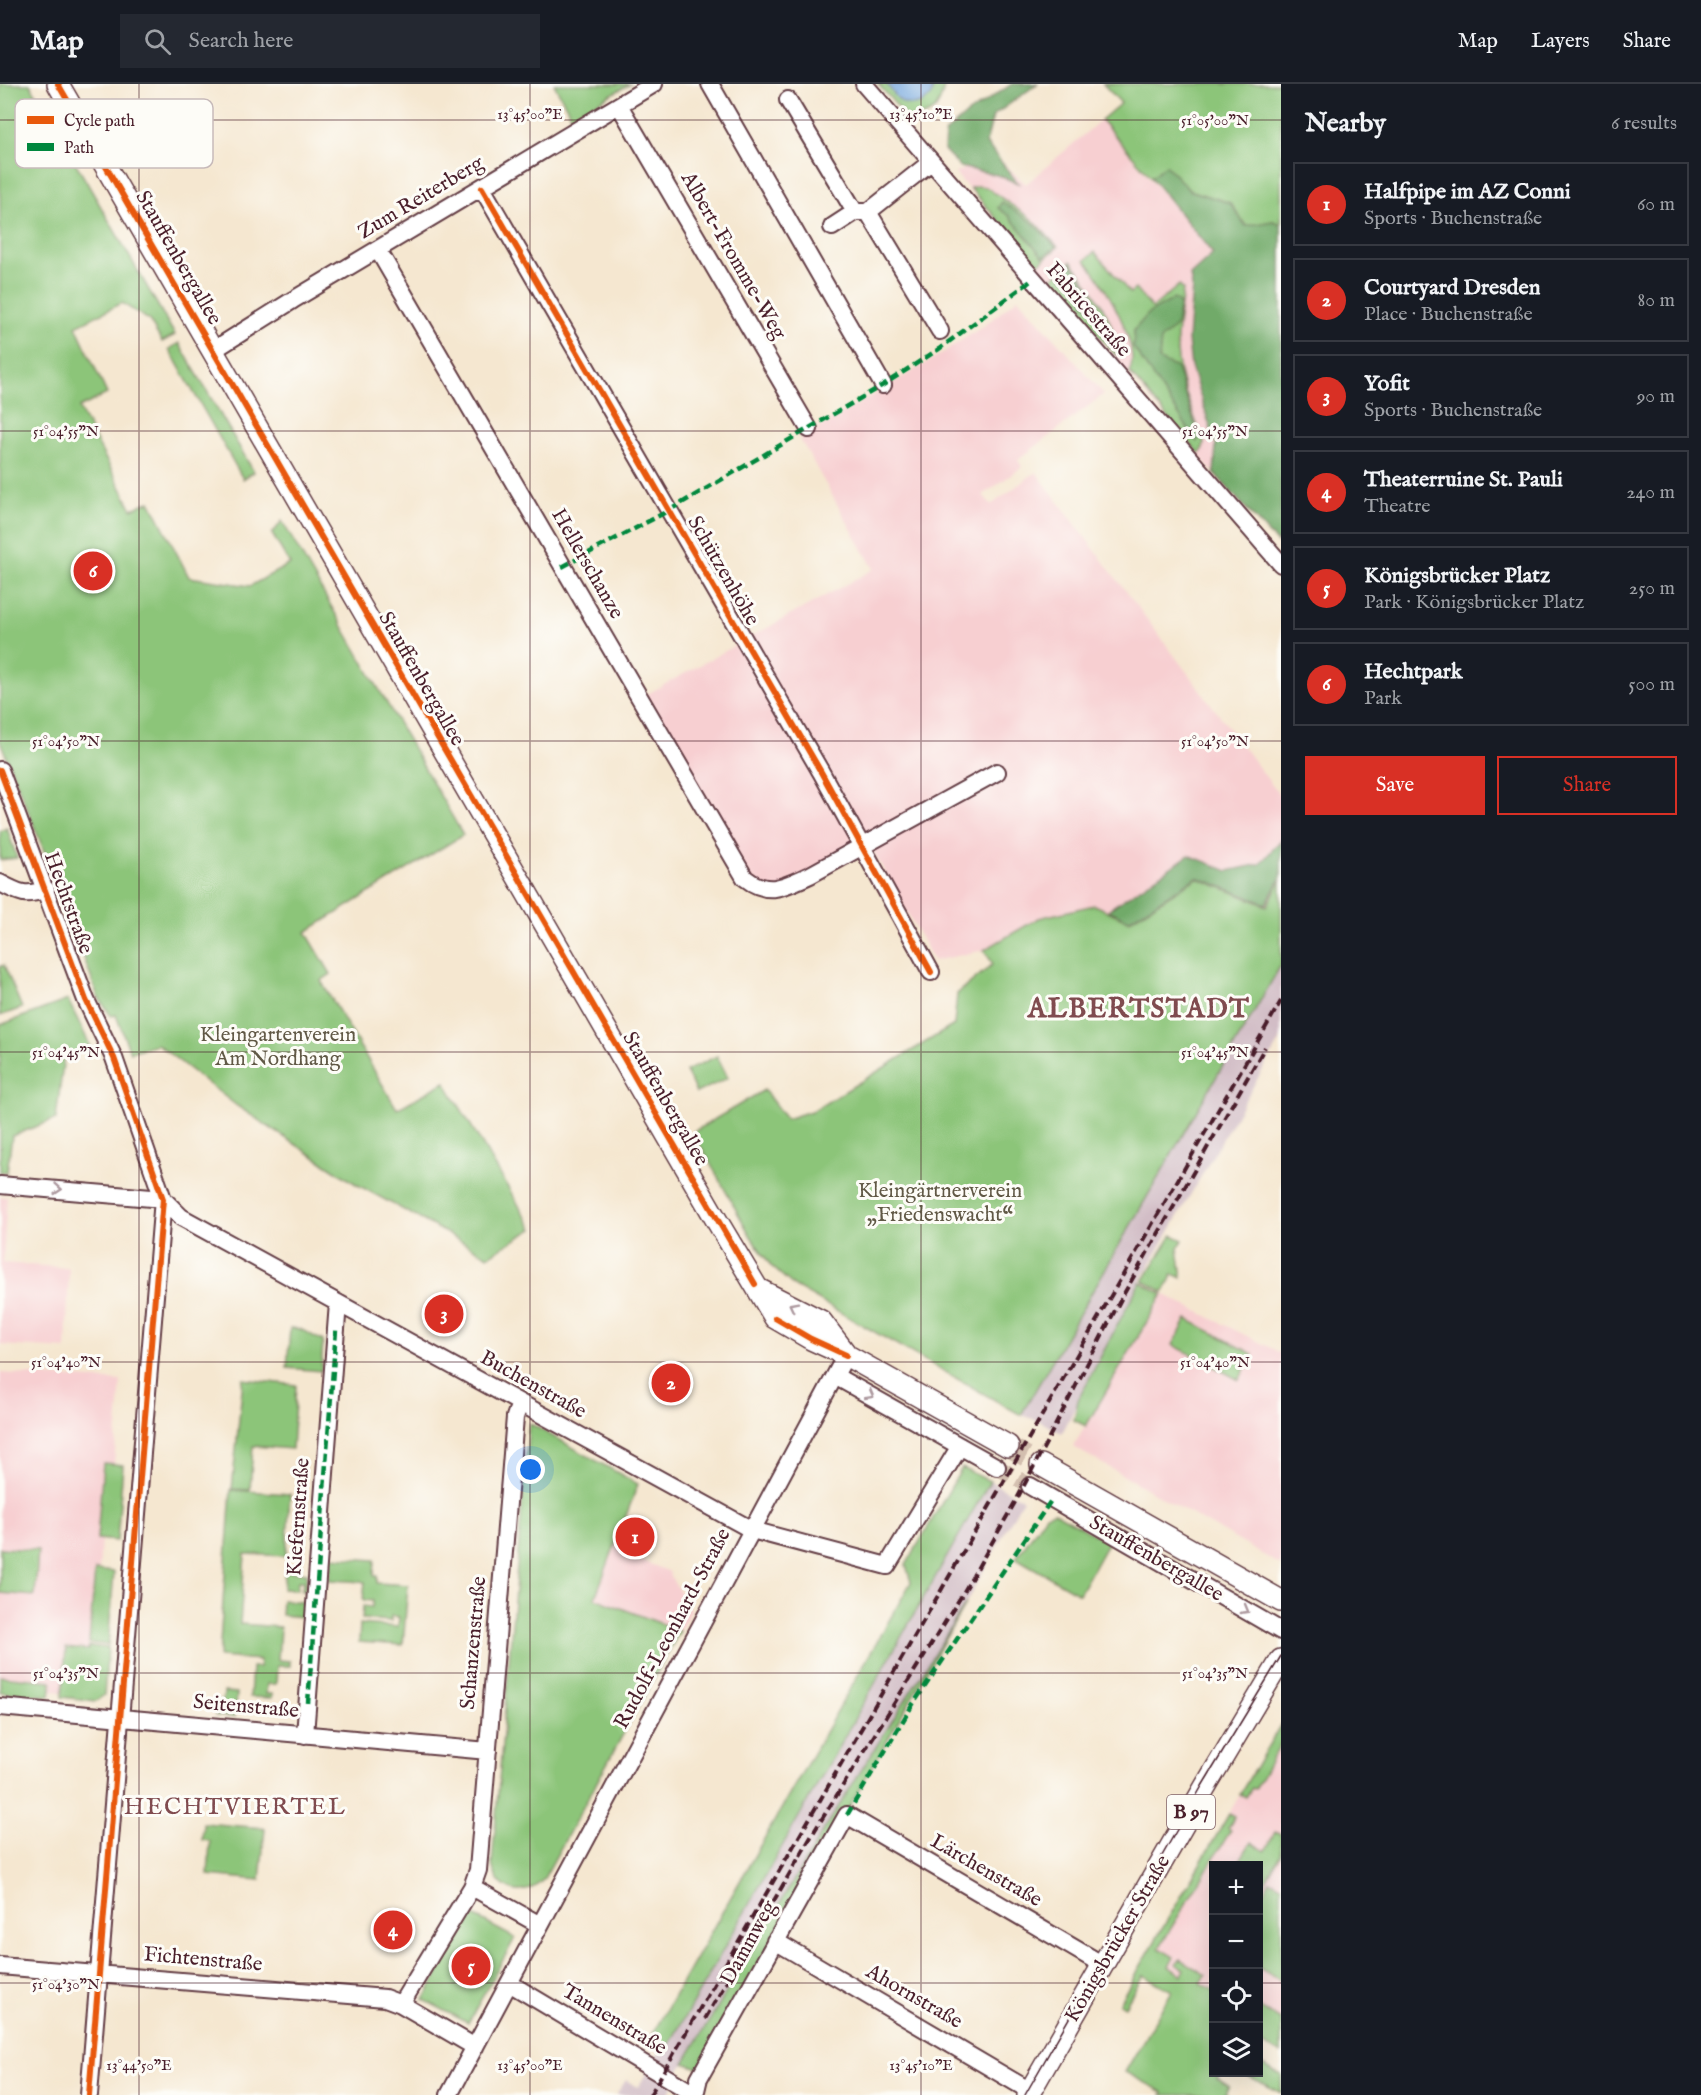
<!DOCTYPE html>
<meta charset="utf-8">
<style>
:root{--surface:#171b24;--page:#242831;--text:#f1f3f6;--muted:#9ea1a6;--line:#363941;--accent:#d93025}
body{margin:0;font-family:"IM FELL English",serif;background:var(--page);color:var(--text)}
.controls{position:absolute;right:18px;bottom:18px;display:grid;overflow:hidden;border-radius:0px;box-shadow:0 6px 24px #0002}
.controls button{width:54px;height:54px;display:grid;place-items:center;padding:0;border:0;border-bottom:2px solid var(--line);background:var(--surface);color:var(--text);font:30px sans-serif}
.you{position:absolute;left:531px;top:1386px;width:21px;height:21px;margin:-15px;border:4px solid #fff;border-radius:50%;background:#1a73e8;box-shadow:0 0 0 9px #1a73e833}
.badge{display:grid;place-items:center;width:39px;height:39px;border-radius:50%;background:var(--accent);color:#fff;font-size:20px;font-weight:700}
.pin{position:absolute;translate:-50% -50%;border:3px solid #fff;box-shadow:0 2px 6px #0006}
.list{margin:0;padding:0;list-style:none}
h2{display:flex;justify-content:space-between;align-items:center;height:78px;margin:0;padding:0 24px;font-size:26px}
h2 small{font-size:20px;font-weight:400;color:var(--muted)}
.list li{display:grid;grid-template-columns:39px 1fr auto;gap:18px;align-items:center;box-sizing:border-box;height:84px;margin:0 12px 12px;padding:0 12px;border:2px solid var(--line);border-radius:0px}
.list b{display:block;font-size:22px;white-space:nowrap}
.list p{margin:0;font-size:20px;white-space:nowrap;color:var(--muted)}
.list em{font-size:20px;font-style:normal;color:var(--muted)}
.actions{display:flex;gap:12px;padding:18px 24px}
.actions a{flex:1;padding:14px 0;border:2px solid var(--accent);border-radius:0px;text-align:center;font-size:21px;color:var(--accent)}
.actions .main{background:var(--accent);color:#fff}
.icon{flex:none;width:33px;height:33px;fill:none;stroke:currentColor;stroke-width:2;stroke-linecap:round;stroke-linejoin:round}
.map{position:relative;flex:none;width:1281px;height:2011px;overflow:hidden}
header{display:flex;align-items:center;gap:36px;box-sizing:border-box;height:84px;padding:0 30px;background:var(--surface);border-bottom:2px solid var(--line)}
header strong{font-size:28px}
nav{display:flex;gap:33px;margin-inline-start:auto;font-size:21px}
.search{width:420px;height:54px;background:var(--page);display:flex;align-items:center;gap:15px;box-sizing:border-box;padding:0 21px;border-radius:0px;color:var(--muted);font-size:22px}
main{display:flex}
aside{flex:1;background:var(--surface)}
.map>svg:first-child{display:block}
.built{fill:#f7cfd1}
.industrial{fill:#d2bdc6}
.green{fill:#8cc579;stroke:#6b7252;stroke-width:1.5}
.forest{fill:#71aa69;stroke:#5e644a;stroke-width:1.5}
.water{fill:#72a6de;stroke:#5e6284;stroke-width:1.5}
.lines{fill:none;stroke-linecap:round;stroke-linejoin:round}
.minor-tunnel{stroke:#d3bfaf;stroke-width:16;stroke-dasharray:16 8;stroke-linecap:butt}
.major-tunnel{stroke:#d3bfaf;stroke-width:21;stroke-dasharray:21 10;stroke-linecap:butt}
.minor-casing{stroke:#643d44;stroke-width:20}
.major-casing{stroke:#643d44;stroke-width:24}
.minor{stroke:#fff;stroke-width:16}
.major{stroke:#fff;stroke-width:21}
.tram{stroke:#4a1f2b;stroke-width:1.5}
.rail{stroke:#4a1f2b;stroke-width:4;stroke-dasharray:9 4.5;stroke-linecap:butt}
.quiet{stroke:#00873e;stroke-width:4.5;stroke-dasharray:9 4.5;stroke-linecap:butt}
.cycleway-casing{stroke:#fdfcf7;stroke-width:10}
.cycleway{stroke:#e8590c;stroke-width:6}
.oneway{stroke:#ae9aa0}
.ticks{fill:none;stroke:#4a1f2b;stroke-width:1.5;stroke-opacity:0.45}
.labels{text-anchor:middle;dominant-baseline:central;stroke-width:6;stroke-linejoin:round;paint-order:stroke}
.shield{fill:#fdfcf7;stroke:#806168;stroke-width:1.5}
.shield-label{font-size:20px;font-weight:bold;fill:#4a1f2b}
.street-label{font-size:21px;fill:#4a1f2b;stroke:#fdfcf7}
.park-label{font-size:21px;fill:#615946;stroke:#fdfcf7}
.quarter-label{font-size:24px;letter-spacing:1.5px;fill:#804b4f;stroke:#fdfcf7}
.district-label{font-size:27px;font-weight:bold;letter-spacing:1.5px;fill:#804b4f;stroke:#fdfcf7}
.key{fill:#fdfcf7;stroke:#c7baba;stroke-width:1.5}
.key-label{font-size:16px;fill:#4a1f2b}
.ticks-label{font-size:15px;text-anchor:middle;fill:#4a1f2b;stroke:#fdfcf7;stroke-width:6;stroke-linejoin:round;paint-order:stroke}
</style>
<header>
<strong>Map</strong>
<div class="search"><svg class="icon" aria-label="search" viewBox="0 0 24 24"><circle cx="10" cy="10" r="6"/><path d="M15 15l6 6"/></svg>Search here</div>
<nav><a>Map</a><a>Layers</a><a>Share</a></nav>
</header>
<main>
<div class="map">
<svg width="1281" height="2011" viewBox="0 0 1281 2011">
<rect width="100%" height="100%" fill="#fdfcf7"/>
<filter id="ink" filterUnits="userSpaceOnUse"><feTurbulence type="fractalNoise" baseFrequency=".0167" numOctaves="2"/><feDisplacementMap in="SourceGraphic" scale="12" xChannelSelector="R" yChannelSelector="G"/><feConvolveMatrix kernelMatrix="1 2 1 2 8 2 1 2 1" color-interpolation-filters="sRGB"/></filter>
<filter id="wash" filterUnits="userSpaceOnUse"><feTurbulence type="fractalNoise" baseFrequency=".008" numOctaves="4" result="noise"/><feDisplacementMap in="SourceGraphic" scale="24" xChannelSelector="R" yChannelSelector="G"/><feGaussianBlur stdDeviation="1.35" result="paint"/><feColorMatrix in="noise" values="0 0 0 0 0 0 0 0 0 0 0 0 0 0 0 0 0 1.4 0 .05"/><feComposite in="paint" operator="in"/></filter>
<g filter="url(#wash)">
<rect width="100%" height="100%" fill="#f5e7d0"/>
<path class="built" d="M 1101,36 L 1213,170 L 1190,191 L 1192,202 L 1188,256 L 1191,283 L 1216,361 L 1214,389 L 955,89 L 964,85 L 1004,80 L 1026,100 Z
M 1018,214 L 1104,310 L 1018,376 L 1022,383 L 983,411 L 991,421 L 1036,388 L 1281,713 L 1281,796 L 1267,822 L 1197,794 L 1129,837 L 1094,821 L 1039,834 L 984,866 L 934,877 L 867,756 L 762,817 L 642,613 L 874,485 L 800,355 L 941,270 L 985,241 Z
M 0,1113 L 7,1113 L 3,1179 L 69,1184 L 66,1265 L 0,1261 Z
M 1163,1210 L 1281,1269 L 1281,1481 L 1073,1363 Z
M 0,1289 L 121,1297 L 114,1380 L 103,1380 L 97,1454 L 101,1455 L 99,1486 L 94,1486 L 88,1566 L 67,1564 L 62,1608 L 0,1602 Z
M 617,1460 L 642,1469 L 640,1476 L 670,1488 L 669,1490 L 691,1526 L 680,1547 L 595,1514 Z
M 1281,1640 L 1281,1957 L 1259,1944 L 1258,1782 L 1214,1782 L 1213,1918 L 1143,1877 Z"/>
<path class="industrial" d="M 1281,881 L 1281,954 L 1140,1198 L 1062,1349 L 1039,1337 L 1021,1331 Z
M 990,1397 L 1023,1415 L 966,1519 L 822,1749 L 684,1979 L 668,2011 L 616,2011 L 626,1996 L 638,2003 L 661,1966 L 665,1967 Z"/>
<path class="green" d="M 0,0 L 30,0 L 175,251 L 162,258 L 149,236 L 122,219 L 76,242 L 107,310 L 79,324 L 132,425 L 150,417 L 189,493 L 250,502 L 290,480 L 272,450 L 282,437 L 463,751 L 306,848 L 331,890 L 321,897 L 397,1025 L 445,998 L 533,1145 L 488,1172 L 356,1100 L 237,1022 L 157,960 L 130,968 L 116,931 L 111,932 L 98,913 L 56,797 L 0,657 Z
M 554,0 L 630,0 L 572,33 Z
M 878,0 L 942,0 L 944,3 C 939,27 931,33 907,34 Z
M 1103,0 L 1281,0 L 1281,140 L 1273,137 L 1246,142 L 1230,119 L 1189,106 L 1166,82 L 1151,93 L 1101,36 L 1121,19 Z
M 978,102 L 986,103 L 1033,136 L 1058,163 L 1037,181 L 970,104 Z
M 1095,168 L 1130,209 L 1135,205 L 1152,224 L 1179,201 L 1183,206 C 1181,222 1178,238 1177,254 C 1175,289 1192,326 1204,359 L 1202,367 L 1199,370 L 1129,288 C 1143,263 1102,196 1085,176 Z
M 1071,177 C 1090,201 1120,241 1116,272 L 1050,196 Z
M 179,259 L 254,388 L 243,395 L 169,265 Z
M 7,744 L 17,774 L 0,776 L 0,747 Z
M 1197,794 L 1267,822 L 1281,796 L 1281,881 L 1021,1331 L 795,1203 L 771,1182 L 750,1151 L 693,1048 L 764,1006 L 786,1035 L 814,1026 L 954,941 L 957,910 L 993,880 L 984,866 L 1039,834 L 1094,821 L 1129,837 Z
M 4,881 L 22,924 L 0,932 L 0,883 Z
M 68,916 L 90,961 L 64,972 L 56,1035 L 12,1052 L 7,1088 L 0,1088 L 0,941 Z
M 717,972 L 728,994 L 696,1009 L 686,987 Z
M 1172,1151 L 1183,1156 L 1178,1164 L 1182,1194 L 1173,1190 L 1164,1208 L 1143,1197 Z
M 1140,1198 L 1163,1210 L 1086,1342 L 1074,1336 L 1078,1316 Z
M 1187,1235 L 1253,1270 L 1239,1296 L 1173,1261 Z
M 290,1244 L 300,1245 L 323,1257 L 321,1287 L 287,1284 Z
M 243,1295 L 296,1301 L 292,1365 L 253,1362 L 250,1406 L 232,1405 Z
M 529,1339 L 638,1400 L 595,1514 L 680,1547 L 543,1796 C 523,1816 497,1808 492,1780 Z
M 103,1379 L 123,1381 L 117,1457 L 97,1455 Z
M 962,1384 L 990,1397 L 665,1968 L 648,1958 L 911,1498 L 906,1481 Z
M 231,1406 L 290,1410 L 286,1472 L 245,1470 L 240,1540 L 280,1543 L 278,1576 L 290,1577 L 290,1582 L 277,1582 L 276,1600 L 267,1600 L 266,1610 L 272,1610 L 272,1614 L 250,1613 L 252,1583 L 259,1583 L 260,1576 L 219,1573 Z
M 1054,1428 L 1108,1458 L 1079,1510 L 1016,1474 L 1046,1431 Z
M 0,1464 L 38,1466 L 35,1512 L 0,1509 Z
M 331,1473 L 375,1476 L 374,1492 L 377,1492 L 377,1499 L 408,1501 L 403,1561 L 359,1558 L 360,1540 L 398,1543 L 399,1533 L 391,1532 L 391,1537 L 362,1535 L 363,1522 L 372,1523 L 373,1517 L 363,1516 L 365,1498 L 329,1496 Z
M 95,1486 L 114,1488 L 108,1561 L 89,1559 Z
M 285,1487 L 307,1489 L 305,1507 L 302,1507 L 303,1497 L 298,1497 L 297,1506 L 283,1505 Z
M 282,1516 L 304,1518 L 303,1533 L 281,1531 Z
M 966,1519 L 699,1984 L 684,1979 L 822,1749 Z
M 89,1562 L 108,1564 L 104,1611 L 96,1617 L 62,1613 L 66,1564 L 88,1566 Z
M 0,1592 L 52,1597 L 50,1612 L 0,1608 Z
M 224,1608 L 237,1609 L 235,1633 L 216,1632 L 217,1616 L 223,1617 Z
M 1281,1640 L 1281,1659 L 1255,1705 L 1252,1704 L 1246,1713 L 1240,1710 Z
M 1229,1730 L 1235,1733 L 1228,1744 L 1231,1746 L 1159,1864 L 1174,1873 L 1169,1883 L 1182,1891 L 1185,1885 L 1176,1881 L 1180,1875 L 1206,1891 L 1201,1899 L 1213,1906 L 1214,1988 L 1220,1989 L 1217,1995 L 1229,2002 L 1225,2009 L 1229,2011 L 1162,2011 L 1163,2008 L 1125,1988 L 1172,1907 L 1143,1891 L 1125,1922 L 1119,1919 Z
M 203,1739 L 265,1744 L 260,1796 L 208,1791 L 210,1757 L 202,1756 Z
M 1275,1748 L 1281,1751 L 1281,1770 L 1259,1808 L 1258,1782 L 1237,1781 L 1251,1758 L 1265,1767 Z
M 1270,1796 L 1281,1802 L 1281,1897 L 1259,1884 L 1259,1816 Z
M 470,1830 L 515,1854 L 468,1939 L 424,1916 Z
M 1258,1923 L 1281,1936 L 1281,1970 L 1259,1959 Z
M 1259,1979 L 1281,1991 L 1281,2009 L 1242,1989 L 1258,1988 Z"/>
<path class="forest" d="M 1012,0 L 1037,0 L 993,32 L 986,59 L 1018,99 L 997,91 L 960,83 L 944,66 L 945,49 L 967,30 Z
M 1166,81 L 1189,106 L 1230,119 L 1246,142 L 1273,137 L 1281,140 L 1281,452 L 1277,459 L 1214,389 L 1216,361 L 1191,283 L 1188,256 L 1192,202 L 1190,191 L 1213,170 L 1151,93 Z
M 1002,118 L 1033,139 L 1056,163 L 1043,173 L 1009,132 L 998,124 Z
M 1071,180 L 1088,202 L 1098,223 L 1091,225 L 1083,219 L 1082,209 L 1077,199 L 1066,196 L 1059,190 Z
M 1174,215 L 1180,220 L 1176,242 L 1161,255 L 1159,276 L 1177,284 L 1199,353 L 1197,358 L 1133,263 L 1134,246 L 1149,229 Z
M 1281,756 L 1281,793 L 1266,820 L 1197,793 L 1129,836 L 1108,826 L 1189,771 L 1228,787 L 1260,780 Z"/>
<path class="water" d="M 887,0 L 932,0 C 936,14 920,23 907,20 C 898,18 892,7 887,0 Z"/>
</g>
<g filter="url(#ink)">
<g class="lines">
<path class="minor-tunnel" d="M 997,1383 L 1030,1402"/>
<path class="major-tunnel" d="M 1008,1362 L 1041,1381"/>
<defs>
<path id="minor" d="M 710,0 L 883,301
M 864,0 L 1281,480
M 788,16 L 855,128
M 619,21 L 809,345
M 482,104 L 821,688 L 931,888
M 868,128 L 940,247
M 832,143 L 855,128 L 868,128 L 931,78
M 378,166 L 745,794 C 769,813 785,802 810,791 L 997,688
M 212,267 L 293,216 L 654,0
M 0,686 L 86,916 L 114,974 L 163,1115 L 89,2011
M 0,799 C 19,809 26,813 46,805
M 0,1101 L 163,1115 L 181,1133 L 752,1446 L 887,1482 L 960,1362
M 835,1292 L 997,1383
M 1030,1402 L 1281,1547
M 0,1623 L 488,1667
M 305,1651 L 338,1219
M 472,1803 L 540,1841
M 775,1857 L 1030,2007
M 0,1882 L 385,1914 L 401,1920 L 475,1963
M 509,1899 L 696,2011
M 401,1920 L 472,1803 L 478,1786 L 515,1333 L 520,1319
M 449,2011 L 846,1271
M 695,2011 L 699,1994 L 847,1731 L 1103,1881"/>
<path id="major" d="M 58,0 L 717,1137 L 775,1234 L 811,1255 L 846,1271 L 1008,1362
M 758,1205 L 821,1237 L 846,1270
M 1041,1381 L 1281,1517
M 1028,2011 L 1205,1703 L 1281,1576"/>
</defs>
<use href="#minor" class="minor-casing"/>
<use href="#major" class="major-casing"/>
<use href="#minor" class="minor"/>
<use href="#major" class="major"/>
<path class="tram" d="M 1025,2011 L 1202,1702 L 1281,1572"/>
<path class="rail" d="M 705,1935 L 815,1746 L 962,1511 L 1018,1413 L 1122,1213 L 1265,963
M 650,2011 L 1281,917"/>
<path class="quiet" d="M 562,483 L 668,427 L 883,301 L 939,265 L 1032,196
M 308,1619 L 336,1246
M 847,1731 L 913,1620 L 1052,1415"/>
<defs>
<path id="cycleway" d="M 58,0 L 755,1200
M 482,104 L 821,688 L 931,888
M 0,686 L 86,916 L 114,974 L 163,1115 L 89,2011
M 775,1234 L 811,1255 L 846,1271"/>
</defs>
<use href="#cycleway" class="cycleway-casing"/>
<use href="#cycleway" class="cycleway"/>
</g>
<defs><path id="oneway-chevron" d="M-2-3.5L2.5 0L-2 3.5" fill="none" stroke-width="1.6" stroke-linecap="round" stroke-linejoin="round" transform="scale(1.5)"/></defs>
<g class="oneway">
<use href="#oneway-chevron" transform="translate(58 1105) rotate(5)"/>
<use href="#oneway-chevron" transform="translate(793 1222) rotate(-153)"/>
<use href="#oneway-chevron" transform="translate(870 1311) rotate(29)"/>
<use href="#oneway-chevron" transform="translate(1245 1526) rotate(30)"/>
</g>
</g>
<path class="ticks" d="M 139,0 L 139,2011M 530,0 L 530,2011M 921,0 L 921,2011M 0,36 L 1281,36M 0,347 L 1281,347M 0,657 L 1281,657M 0,968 L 1281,968M 0,1278 L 1281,1278M 0,1589 L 1281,1589M 0,1899 L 1214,1899M 1258,1899 L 1281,1899"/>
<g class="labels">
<rect class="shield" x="1167" y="1711" width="48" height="34" rx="4.5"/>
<g class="shield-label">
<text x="1191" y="1728">B 97</text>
</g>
<g class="street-label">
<text transform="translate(421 114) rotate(-31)">Zum Reiterberg</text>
<text transform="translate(733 172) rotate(60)">Albert-Fromme-Weg</text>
<text transform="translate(178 174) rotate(60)">Stauffenbergallee</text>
<text transform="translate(1088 226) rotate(49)">Fabricestraße</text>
<text transform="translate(587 480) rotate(60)">Hellerschanze</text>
<text transform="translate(723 487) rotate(60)">Schützenhöhe</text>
<text transform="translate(421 595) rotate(60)">Stauffenbergallee</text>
<text transform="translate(68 819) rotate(70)">Hechtstraße</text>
<text transform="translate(665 1015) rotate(60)">Stauffenbergallee</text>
<text transform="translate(533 1301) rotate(29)">Buchenstraße</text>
<text transform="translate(299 1433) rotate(-86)">Kiefernstraße</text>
<text transform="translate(1156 1475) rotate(30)">Stauffenbergallee</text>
<text transform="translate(673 1545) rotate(-62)">Rudolf-Leonhard-Straße</text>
<text transform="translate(474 1559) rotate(-85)">Schanzenstraße</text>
<text transform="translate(246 1623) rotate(5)">Seitenstraße</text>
<text transform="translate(986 1787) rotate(30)">Lärchenstraße</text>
<text transform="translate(1118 1855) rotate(-60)">Königsbrücker Straße</text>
<text transform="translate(749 1859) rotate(-61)">Dammweg</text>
<text transform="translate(203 1876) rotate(5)">Fichtenstraße</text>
<text transform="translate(914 1913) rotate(30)">Ahornstraße</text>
<text transform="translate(614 1936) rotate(31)">Tannenstraße</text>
</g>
<g class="park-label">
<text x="278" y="951">Kleingartenverein<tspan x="278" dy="24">Am Nordhang</tspan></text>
<text x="940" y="1107">Kleingärtnerverein<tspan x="940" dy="24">„Friedenswacht“</tspan></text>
</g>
<g class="quarter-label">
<text x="235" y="1723">HECHTVIERTEL</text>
</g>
<g class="district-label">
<text x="1139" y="926">ALBERTSTADT</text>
</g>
</g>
<rect x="15" y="15" width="198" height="69" rx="9" class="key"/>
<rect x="27" y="32" width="27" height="8" fill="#e8590c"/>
<rect x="27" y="59" width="27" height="8" fill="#00873e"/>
<g class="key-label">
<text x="64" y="42">Cycle path</text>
<text x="64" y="69">Path</text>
</g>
<g class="ticks-label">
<text x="530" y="35">13°45'00"E</text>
<text x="921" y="35">13°45'10"E</text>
<text x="1215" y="41">51°05'00"N</text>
<text x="66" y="352">51°04'55"N</text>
<text x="1215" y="352">51°04'55"N</text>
<text x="66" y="662">51°04'50"N</text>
<text x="1215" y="662">51°04'50"N</text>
<text x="66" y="973">51°04'45"N</text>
<text x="1215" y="973">51°04'45"N</text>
<text x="66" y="1283">51°04'40"N</text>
<text x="1215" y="1283">51°04'40"N</text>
<text x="66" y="1594">51°04'35"N</text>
<text x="1215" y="1594">51°04'35"N</text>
<text x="66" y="1905">51°04'30"N</text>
<text x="139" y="1986">13°44'50"E</text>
<text x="530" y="1986">13°45'00"E</text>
<text x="921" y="1986">13°45'10"E</text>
</g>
</svg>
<div class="controls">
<button>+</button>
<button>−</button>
<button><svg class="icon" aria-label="locate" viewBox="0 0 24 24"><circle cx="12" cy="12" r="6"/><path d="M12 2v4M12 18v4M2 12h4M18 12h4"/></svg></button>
<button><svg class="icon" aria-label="layers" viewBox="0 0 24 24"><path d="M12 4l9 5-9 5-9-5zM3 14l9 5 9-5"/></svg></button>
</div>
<div class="you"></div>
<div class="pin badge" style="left:635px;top:1453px">1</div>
<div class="pin badge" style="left:671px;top:1299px">2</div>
<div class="pin badge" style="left:444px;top:1230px">3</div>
<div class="pin badge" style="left:393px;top:1846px">4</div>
<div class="pin badge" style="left:471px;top:1882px">5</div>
<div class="pin badge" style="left:93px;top:487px">6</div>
</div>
<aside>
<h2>Nearby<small>6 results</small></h2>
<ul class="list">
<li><span class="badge">1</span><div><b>Halfpipe im AZ Conni</b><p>Sports · Buchenstraße</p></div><em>60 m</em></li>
<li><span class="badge">2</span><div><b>Courtyard Dresden</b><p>Place · Buchenstraße</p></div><em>80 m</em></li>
<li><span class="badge">3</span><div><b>Yofit</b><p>Sports · Buchenstraße</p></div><em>90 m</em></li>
<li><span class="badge">4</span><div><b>Theaterruine St. Pauli</b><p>Theatre</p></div><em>240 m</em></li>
<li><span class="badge">5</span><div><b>Königsbrücker Platz</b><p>Park · Königsbrücker Platz</p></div><em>250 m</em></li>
<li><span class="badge">6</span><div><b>Hechtpark</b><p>Park</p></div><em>500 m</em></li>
</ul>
<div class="actions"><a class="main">Save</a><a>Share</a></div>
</aside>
</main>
